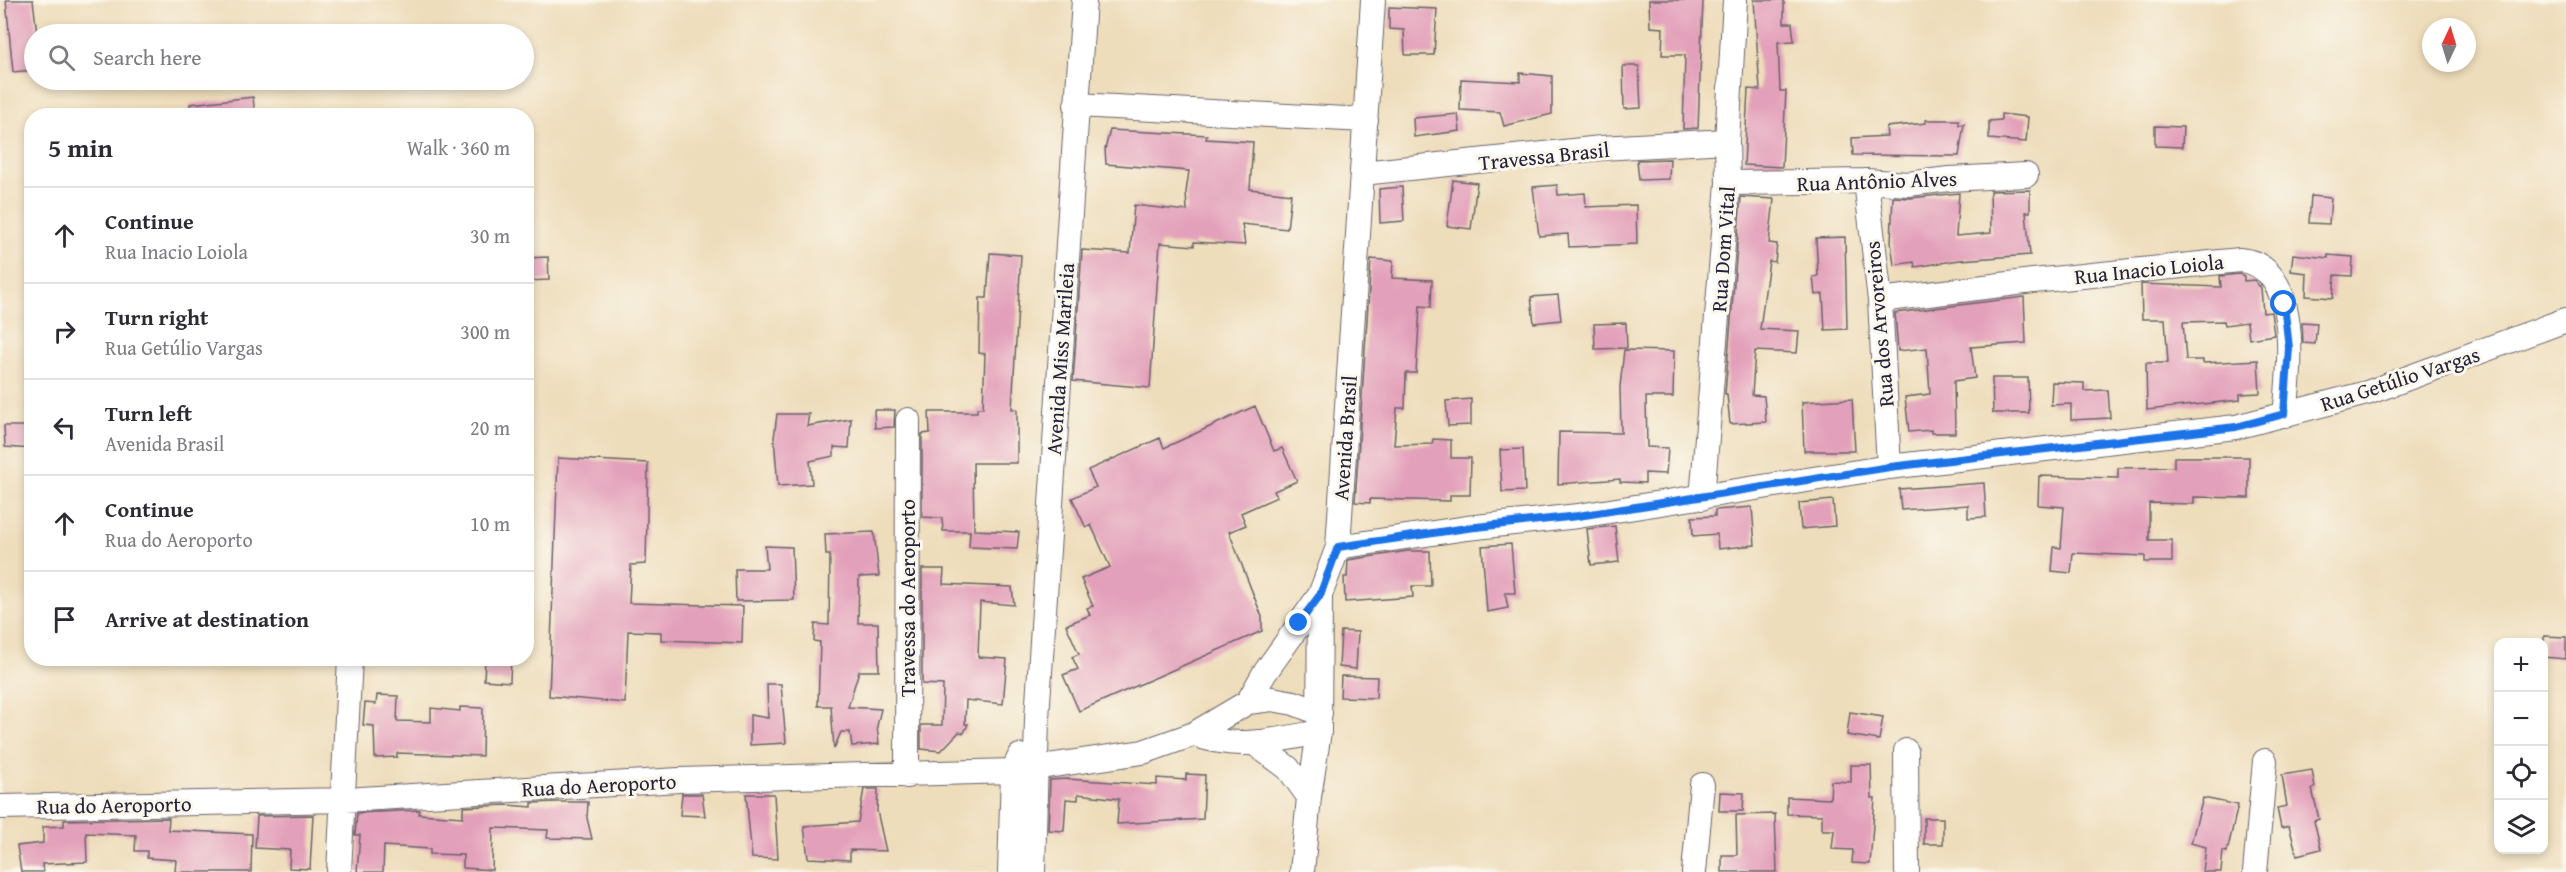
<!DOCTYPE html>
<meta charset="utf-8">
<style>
:root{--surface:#fff;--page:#f7f7f7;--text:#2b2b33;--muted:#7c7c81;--line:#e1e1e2}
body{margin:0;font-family:"Gentium Book Plus",serif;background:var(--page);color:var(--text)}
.controls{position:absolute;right:18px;bottom:18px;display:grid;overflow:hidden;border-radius:12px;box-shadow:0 3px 9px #0003}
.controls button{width:54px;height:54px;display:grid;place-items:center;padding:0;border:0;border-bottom:2px solid var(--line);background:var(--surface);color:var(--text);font:30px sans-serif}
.compass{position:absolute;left:2422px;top:18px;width:54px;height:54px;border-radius:50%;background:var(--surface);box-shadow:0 3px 9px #0003;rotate:4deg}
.stop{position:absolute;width:18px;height:18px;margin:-14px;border:4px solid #1a73e8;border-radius:50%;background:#fff}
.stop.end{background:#1a73e8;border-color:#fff;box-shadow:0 2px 6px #0008}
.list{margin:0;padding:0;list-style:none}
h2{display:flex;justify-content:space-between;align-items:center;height:78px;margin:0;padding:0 24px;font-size:26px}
h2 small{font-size:20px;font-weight:400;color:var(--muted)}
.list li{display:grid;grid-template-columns:39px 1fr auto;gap:18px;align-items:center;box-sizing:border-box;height:96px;padding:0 24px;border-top:2px solid var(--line)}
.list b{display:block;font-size:22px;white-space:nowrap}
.list p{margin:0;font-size:20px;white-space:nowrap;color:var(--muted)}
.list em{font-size:20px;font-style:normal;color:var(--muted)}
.icon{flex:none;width:33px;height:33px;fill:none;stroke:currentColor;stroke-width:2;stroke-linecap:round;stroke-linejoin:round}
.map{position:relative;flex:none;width:2566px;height:872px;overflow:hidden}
.search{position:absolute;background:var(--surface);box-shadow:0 3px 9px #0003;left:24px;top:24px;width:510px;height:66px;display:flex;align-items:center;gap:15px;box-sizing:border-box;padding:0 21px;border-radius:33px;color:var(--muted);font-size:22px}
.panel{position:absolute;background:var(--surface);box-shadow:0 3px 9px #0003;left:24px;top:108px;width:510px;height:558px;border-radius:24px}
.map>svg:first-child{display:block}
.building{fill:#e3a0ba}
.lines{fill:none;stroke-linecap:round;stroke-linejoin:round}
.minor-casing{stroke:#696368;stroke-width:26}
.minor{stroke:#fff;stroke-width:24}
.route{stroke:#1a73e8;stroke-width:8}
.labels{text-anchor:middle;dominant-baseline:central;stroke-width:6;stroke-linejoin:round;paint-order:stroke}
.street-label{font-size:21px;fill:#22223b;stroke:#fbf7ec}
</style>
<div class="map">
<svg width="2566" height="872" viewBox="0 0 2566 872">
<rect width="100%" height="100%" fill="#fbf7ec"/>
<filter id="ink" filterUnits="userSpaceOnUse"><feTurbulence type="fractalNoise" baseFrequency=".0167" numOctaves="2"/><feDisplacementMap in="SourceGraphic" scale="12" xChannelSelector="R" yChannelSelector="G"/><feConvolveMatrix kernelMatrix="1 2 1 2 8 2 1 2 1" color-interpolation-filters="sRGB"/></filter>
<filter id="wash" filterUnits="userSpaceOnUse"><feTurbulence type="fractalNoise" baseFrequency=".008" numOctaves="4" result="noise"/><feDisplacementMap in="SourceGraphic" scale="24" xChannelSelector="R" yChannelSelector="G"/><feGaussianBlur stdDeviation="1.35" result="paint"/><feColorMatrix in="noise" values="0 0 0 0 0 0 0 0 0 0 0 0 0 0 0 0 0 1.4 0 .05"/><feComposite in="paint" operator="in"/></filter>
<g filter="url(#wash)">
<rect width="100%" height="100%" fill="#edb"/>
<g id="blocks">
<path class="building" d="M 6,0 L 33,0 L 37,34 L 34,34 L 34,70 L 13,72 Z
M 1649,0 L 1703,0 L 1698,128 L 1683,129 L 1685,55 L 1662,55 L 1663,28 L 1650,27 Z
M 1754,0 L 1784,0 L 1784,23 L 1792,23 L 1794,41 L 1778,42 L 1780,91 L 1786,91 L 1782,167 L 1744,165 L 1748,89 L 1760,90 Z
M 1389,7 L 1437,9 L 1434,55 L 1405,55 L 1404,30 L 1389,29 Z
M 1623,66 L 1639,66 L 1641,108 L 1624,109 Z
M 1520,73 L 1552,76 L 1552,114 L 1504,126 L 1500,112 L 1460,110 L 1461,79 L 1520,82 Z
M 253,97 L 255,116 L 191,116 L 190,104 Z
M 1458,114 L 1460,131 L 1414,137 L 1413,118 Z
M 2001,114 L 2028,117 L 2026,142 L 1989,139 L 1989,121 L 2001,120 Z
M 1926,120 L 1959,120 L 1959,125 L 1964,124 L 1959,156 L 1853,155 L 1852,138 L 1887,136 L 1886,127 L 1926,123 Z
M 2155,126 L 2183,127 L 2182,147 L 2155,146 Z
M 1110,130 L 1207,135 L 1206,139 L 1253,142 L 1250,189 L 1291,194 L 1287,229 L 1242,224 L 1245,245 L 1194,242 L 1194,246 L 1160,243 L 1150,388 L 1073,381 L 1082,250 L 1130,253 L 1134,205 L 1187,211 L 1186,192 L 1189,171 L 1106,164 L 1105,149 Z
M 1670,159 L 1669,179 L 1639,180 L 1637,160 Z
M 1453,180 L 1477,183 L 1471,229 L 1447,226 Z
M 1557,185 L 1558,195 L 1585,193 L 1586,207 L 1636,205 L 1637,244 L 1569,247 L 1568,234 L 1539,236 L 1533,187 Z
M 1402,187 L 1404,221 L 1380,223 L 1379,189 Z
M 2030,190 L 2030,212 L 2026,212 L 2030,255 L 1960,260 L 1915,267 L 1914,262 L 1894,265 L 1891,242 L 1893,197 L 1910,198 L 1959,193 L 1956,236 L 1991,233 L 1990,191 Z
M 2311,196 L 2331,198 L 2329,224 L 2309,223 Z
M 1741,197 L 1774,199 L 1769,243 L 1777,244 L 1775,262 L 1769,261 L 1760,329 L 1799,331 L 1797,353 L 1755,351 L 1752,395 L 1764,396 L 1766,422 L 1730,424 L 1727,394 L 1725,394 Z
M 1845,237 L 1847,329 L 1825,330 L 1823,294 L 1815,295 L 1813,277 L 1818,276 L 1816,238 Z
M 990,253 L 1021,255 L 1012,409 L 1017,409 L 1017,463 L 973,463 L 974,530 L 1019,532 L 1017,549 L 969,547 L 970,531 L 943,531 L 942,518 L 922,517 L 922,434 L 930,433 L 929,412 L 977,412 L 977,408 L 983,408 L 985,354 L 979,353 L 980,298 L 987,298 Z
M 2293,254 L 2328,258 L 2328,255 L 2353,257 L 2352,276 L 2335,275 L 2333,298 L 2306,296 L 2307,273 L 2291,271 Z
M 548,257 L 549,280 L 526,281 L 526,258 Z
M 1371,259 L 1393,261 L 1392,278 L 1432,280 L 1431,307 L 1420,306 L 1416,373 L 1406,373 L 1405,408 L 1397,408 L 1394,445 L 1432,444 L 1433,439 L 1451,440 L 1451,458 L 1471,458 L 1470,495 L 1450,495 L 1450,501 L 1370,499 L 1370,503 L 1355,502 Z
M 2239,274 L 2244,276 L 2244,281 L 2254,280 L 2261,288 L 2263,313 L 2271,312 L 2274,335 L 2249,339 L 2247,322 L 2225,325 L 2224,321 L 2183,322 L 2186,360 L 2203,360 L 2203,363 L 2258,360 L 2260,393 L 2240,394 L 2240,400 L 2147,410 L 2146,363 L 2168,363 L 2165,319 L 2142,319 L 2141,284 L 2221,287 L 2220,276 Z
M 1558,295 L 1561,320 L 1534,323 L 1531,297 Z
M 2024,297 L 2026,343 L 1971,347 L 1975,378 L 1954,381 L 1955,433 L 1931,433 L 1931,430 L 1909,432 L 1905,397 L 1930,394 L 1927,348 L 1898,351 L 1895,313 Z
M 2302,322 L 2317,323 L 2315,344 L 2303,343 Z
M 1626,323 L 1627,348 L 1595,349 L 1594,324 Z
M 1624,350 L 1674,351 L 1673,397 L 1646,397 L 1647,447 L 1668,448 L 1666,474 L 1645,473 L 1645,483 L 1620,482 L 1620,479 L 1558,484 L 1559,432 L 1621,433 L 1620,387 Z
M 1992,378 L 2028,378 L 2029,413 L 1993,413 Z
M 2052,382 L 2084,383 L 2084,391 L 2108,390 L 2110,418 L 2071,420 L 2071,404 L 2051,405 Z
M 1471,399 L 1471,425 L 1448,426 L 1446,401 Z
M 1852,399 L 1855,451 L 1804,451 L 1802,402 Z
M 1255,406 L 1274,451 L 1282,448 L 1297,481 L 1274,491 L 1277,497 L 1241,513 L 1246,525 L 1229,532 L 1262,617 L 1262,631 L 1079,711 L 1063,675 L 1078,669 L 1072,657 L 1079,654 L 1066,625 L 1090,615 L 1087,608 L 1093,606 L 1081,579 L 1110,567 L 1091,525 L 1086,528 L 1072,498 L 1096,487 L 1088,470 L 1160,438 L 1164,448 Z
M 874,410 L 895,410 L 894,427 L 875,428 Z
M 777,414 L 809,414 L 807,426 L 851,419 L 849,448 L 834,447 L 834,456 L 810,461 L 812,484 L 778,486 L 774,438 Z
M 4,426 L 32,426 L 32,449 L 5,447 Z
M 1523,449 L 1525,491 L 1502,492 L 1500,450 Z
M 2174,457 L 2249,457 L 2249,498 L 2194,497 L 2194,504 L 2149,503 L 2149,540 L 2172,540 L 2172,562 L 2145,562 L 2145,556 L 2073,553 L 2071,573 L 2052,571 L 2054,547 L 2061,548 L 2064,507 L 2038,505 L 2039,476 L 2118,478 L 2118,468 L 2174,467 Z
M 558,458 L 648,463 L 646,564 L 631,565 L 629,603 L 743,606 L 742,643 L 661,640 L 661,632 L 628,631 L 625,703 L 549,696 Z
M 1984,483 L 1986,517 L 1968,518 L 1968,505 L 1901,510 L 1899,489 Z
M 1833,500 L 1835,526 L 1801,529 L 1799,503 Z
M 1752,507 L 1755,545 L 1718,549 L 1717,534 L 1693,536 L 1692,517 L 1715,516 L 1715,510 Z
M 1615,526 L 1619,562 L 1591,565 L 1587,529 Z
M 874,532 L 879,576 L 859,577 L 858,623 L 878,623 L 879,671 L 859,671 L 848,707 L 881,709 L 877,726 L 879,744 L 852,746 L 850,732 L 841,732 L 834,749 L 831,706 L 818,706 L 820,642 L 814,641 L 815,624 L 829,625 L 830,555 L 826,555 L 825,534 Z
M 1511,544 L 1515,593 L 1505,593 L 1508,608 L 1487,612 L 1482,546 Z
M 765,546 L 792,547 L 794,600 L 736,601 L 735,569 L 767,569 Z
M 1430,551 L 1431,586 L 1412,586 L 1413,597 L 1345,602 L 1344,577 L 1347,577 L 1348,560 L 1408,551 Z
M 922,569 L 944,569 L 943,584 L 1012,587 L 1014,605 L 980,602 L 978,657 L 1007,659 L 1003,704 L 966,700 L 965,724 L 968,724 L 964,733 L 959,732 L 941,751 L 921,749 L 921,725 L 942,725 L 943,685 L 922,684 Z
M 1341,631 L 1358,632 L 1356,669 L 1339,667 Z
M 2544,636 L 2566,637 L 2566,659 L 2544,657 Z
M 485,658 L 511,658 L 510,682 L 484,680 Z
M 1341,676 L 1377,677 L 1376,698 L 1340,697 Z
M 767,684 L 781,684 L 786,743 L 750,745 L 750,715 L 768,718 Z
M 377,695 L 398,696 L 397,721 L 431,722 L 431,708 L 460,711 L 460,707 L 483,708 L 482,756 L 397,753 L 397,757 L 375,758 L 374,726 L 363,725 L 365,703 L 376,704 Z
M 1850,712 L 1883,717 L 1879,740 L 1847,735 Z
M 1851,765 L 1871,765 L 1872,798 L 1875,798 L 1870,864 L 1852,863 L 1853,850 L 1832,849 L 1834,830 L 1822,830 L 1822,815 L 1787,814 L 1787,797 L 1830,799 L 1831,781 L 1851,782 Z
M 2312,770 L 2315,788 L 2312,789 L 2319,819 L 2314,821 L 2321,849 L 2297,855 L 2289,826 L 2281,828 L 2277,808 L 2287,806 L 2282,775 Z
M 1186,774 L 1205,775 L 1203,819 L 1117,824 L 1119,799 L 1078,794 L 1078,800 L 1066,799 L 1064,831 L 1048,830 L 1050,780 L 1067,779 L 1157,785 L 1157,778 L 1186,780 Z
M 864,789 L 878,789 L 877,811 L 886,851 L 850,850 L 850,860 L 808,858 L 804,826 L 858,822 Z
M 1720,792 L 1744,793 L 1743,811 L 1719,811 Z
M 682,794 L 702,794 L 705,816 L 680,815 Z
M 746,794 L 774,794 L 778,859 L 752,858 Z
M 2203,798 L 2238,805 L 2227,852 L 2223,851 L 2221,872 L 2203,872 L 2206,847 L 2191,843 Z
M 556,802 L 588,802 L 587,818 L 592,839 L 547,838 L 548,830 L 493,828 L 492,870 L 463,868 L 463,855 L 430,854 L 430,849 L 384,846 L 383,872 L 357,872 L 360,835 L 355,835 L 357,813 L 420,810 L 419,814 L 463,817 L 463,807 L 507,805 L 532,807 L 532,803 Z
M 1775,814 L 1777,872 L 1722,872 L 1722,855 L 1737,855 L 1736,815 Z
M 313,815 L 310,869 L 289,868 L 290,850 L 255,848 L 257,816 Z
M 169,818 L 168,830 L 252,834 L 251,872 L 175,872 L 176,860 L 147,858 L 147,851 L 135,851 L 136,835 L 86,833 L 87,862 L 42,864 L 43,872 L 21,872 L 17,846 L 43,843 L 43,827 L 64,826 L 64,820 Z
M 1924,818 L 1943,818 L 1943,844 L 1924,844 Z"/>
</g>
</g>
<g filter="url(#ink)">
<use href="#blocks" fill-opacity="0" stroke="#696368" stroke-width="1.5"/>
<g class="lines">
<defs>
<path id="minor" d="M 1076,105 L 1366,120
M 1362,173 L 1601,148 L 1727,141
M 1866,181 L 1880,300 L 1889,467
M 1728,183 L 1866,181 L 1908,184 L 1949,179 L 2026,175
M 1880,300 L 2033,281 L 2240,260 C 2302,265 2290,371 2285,415
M 1702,498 L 1728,183 L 1727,141 L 1735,0
M 1338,547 L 1467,528 L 1578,516 L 1889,467 L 2236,427 L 2367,393 L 2566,320
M 1248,702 L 1264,674 L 1320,595
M 1194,734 C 1235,751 1277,740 1319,732
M 1254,743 L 1288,768 L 1309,797
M 1906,751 L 1907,872
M 907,776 L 908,420
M 0,807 L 344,800 L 679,780 L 1013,771 L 1143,752 L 1194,734 L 1248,702 L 1272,699 L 1294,703 L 1320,713
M 339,872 L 350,658
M 1010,872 L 1013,771 L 1020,756
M 1033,872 L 1037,718 L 1084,0
M 1302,872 L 1309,797 L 1319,732 L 1320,595 L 1338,547 L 1373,0
M 1694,872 L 1702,785
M 2255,872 L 2265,761"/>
</defs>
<use href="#minor" class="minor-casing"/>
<use href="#minor" class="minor"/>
</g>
</g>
<g class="lines" filter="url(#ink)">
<path class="route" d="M 1299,623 L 1320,595 L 1338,547 L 1467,528 L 1578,516 L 1890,467 L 2236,427 L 2284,414 L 2289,348 L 2284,304"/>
</g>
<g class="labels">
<g class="street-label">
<text transform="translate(1544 156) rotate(-6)">Travessa Brasil</text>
<text transform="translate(1877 181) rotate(-2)">Rua Antônio Alves</text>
<text transform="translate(1723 249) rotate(-86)">Rua Dom Vital</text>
<text transform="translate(2149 269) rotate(-6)">Rua Inacio Loiola</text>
<text transform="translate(1879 324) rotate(-95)">Rua dos Arvoreiros</text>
<text transform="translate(1060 359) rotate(-86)">Avenida Miss Marileia</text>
<text transform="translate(2400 379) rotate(-18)">Rua Getúlio Vargas</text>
<text transform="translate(1345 438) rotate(-86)">Avenida Brasil</text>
<text transform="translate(907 598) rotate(-90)">Travessa do Aeroporto</text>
<text transform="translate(599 785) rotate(-3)">Rua do Aeroporto</text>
<text transform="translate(114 805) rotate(-1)">Rua do Aeroporto</text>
</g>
</g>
</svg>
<div class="controls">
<button>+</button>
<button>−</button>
<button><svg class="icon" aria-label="locate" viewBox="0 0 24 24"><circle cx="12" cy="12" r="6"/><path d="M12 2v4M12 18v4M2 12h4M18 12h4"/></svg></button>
<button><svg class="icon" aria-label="layers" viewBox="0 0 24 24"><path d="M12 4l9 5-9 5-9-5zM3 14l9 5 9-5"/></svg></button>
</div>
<svg class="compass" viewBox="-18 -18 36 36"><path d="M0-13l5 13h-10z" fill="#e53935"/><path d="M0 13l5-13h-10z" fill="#7c7c81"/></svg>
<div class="stop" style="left:2284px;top:304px"></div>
<div class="stop end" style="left:1299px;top:623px"></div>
<div class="search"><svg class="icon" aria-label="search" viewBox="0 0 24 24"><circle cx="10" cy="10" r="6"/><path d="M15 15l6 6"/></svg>Search here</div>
<section class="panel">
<h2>5 min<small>Walk · 360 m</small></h2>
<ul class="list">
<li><svg class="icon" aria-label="ahead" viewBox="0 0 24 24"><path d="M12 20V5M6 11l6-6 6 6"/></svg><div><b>Continue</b><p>Rua Inacio Loiola</p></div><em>30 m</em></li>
<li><svg class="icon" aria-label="right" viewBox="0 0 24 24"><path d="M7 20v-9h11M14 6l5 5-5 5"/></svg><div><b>Turn right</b><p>Rua Getúlio Vargas</p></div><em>300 m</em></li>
<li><svg class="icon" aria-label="left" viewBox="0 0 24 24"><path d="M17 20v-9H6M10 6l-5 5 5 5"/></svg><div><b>Turn left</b><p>Avenida Brasil</p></div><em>20 m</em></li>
<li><svg class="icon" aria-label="ahead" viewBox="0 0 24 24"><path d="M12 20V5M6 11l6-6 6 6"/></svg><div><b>Continue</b><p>Rua do Aeroporto</p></div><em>10 m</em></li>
<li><svg class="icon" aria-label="arrive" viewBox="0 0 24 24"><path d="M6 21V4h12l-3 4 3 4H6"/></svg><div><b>Arrive at destination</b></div></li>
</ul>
</section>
</div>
